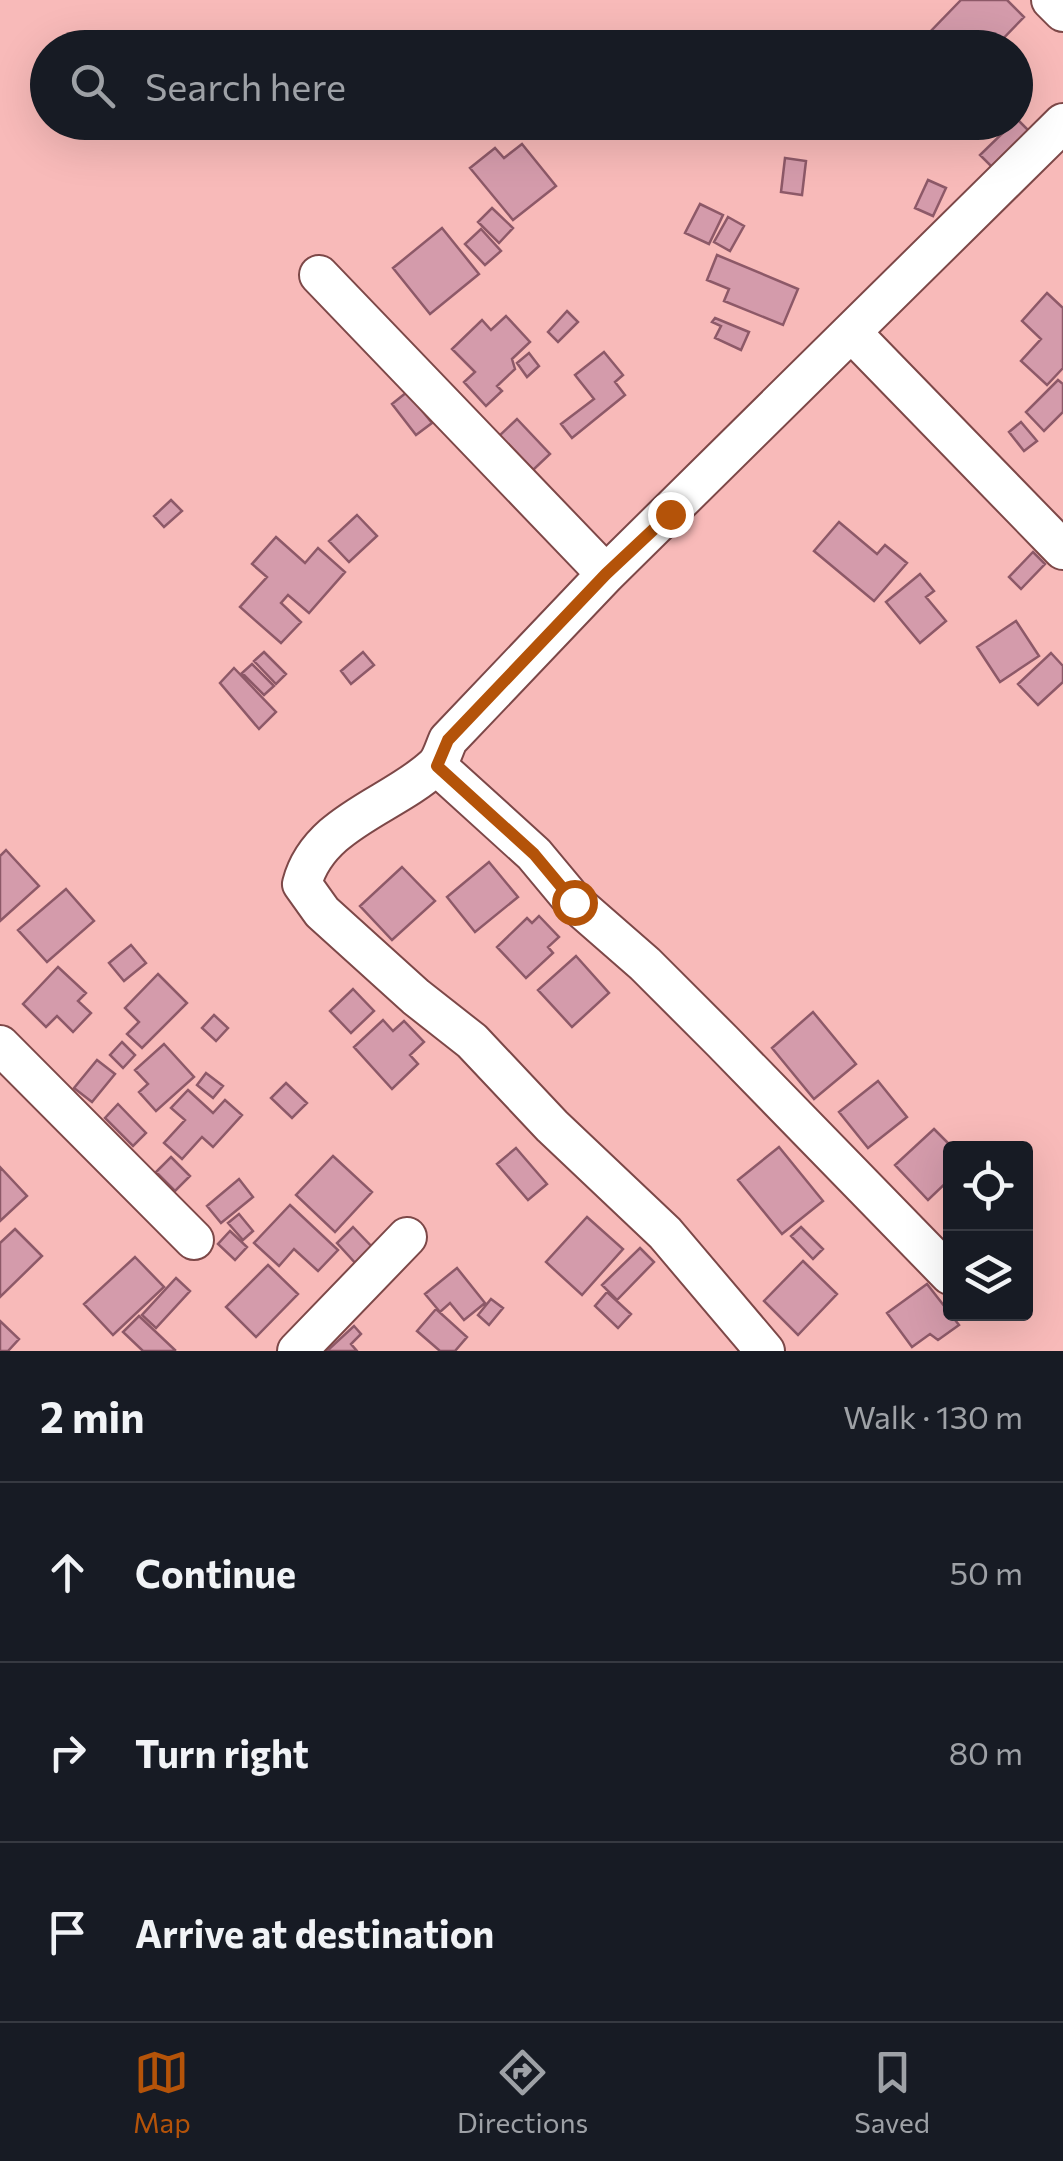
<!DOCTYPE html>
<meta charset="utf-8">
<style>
:root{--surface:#171b24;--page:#20242c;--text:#f1f3f6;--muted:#9ea1a6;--line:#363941;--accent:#b45309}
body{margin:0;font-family:Commissioner,sans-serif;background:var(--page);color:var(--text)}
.controls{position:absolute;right:30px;bottom:30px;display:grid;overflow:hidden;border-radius:10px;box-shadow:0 10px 40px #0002}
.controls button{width:90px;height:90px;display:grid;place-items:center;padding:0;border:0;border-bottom:2px solid var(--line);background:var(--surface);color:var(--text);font:50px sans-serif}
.stop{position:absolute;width:30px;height:30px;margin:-22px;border:8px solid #b45309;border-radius:50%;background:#fff}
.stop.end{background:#b45309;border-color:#fff;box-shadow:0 2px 10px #0008}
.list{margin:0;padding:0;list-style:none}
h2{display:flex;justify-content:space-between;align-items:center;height:130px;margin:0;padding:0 40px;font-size:42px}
h2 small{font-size:32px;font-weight:400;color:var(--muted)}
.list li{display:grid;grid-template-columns:65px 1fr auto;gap:30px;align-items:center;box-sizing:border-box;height:180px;padding:0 40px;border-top:2px solid var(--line)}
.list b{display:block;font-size:38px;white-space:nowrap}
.list em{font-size:32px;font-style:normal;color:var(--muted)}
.icon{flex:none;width:55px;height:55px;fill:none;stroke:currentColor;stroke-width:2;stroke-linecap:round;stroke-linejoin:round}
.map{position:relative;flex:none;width:1063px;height:1351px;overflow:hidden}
.search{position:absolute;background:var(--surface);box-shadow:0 10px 40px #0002;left:30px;right:30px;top:30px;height:110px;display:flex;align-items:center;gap:25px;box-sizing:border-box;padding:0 35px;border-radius:55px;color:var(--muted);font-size:38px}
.sheet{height:670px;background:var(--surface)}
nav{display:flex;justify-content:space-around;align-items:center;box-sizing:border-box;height:140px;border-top:2px solid var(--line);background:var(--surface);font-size:28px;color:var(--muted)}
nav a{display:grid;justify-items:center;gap:5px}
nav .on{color:var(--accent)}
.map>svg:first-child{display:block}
.building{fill:#d49bab;stroke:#8d5968;stroke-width:2.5}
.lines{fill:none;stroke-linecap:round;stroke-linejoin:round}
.minor-casing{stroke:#7d4848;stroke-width:42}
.minor{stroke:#fff;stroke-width:38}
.route{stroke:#b45309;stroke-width:12}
</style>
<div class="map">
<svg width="1063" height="1351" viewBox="0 0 1063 1351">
<rect width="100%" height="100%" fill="#f8bab9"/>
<path class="building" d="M 961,0 L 1007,0 L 1024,17 L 994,48 L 942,48 L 928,34 Z
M 1017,119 L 1031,133 L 995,170 L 980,155 Z
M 522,144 L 556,186 L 513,220 L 470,168 L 495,148 L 504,158 Z
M 785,158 L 806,161 L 802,195 L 781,192 Z
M 928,180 L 946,188 L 933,216 L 915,208 Z
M 700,204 L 723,215 L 709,244 L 685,233 Z
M 492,208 L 513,228 L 499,243 L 478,222 Z
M 728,217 L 744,226 L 730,251 L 714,242 Z
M 442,228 L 479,274 L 430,314 L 393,268 Z
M 481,229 L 501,251 L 485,265 L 465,244 Z
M 717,255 L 798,289 L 783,325 L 724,301 L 729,289 L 707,280 Z
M 1047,293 L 1063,308 L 1063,368 L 1047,385 L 1021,361 L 1041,339 L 1022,321 Z
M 567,311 L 578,322 L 558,342 L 548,332 Z
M 506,316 L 530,342 L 512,359 L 515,369 L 497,386 L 502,391 L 486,406 L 464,382 L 475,372 L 452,349 L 482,320 L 491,330 Z
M 715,318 L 749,332 L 741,350 L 715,338 L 721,326 L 712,322 Z
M 604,352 L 623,375 L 615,382 L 625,395 L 572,438 L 561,424 L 594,399 L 575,375 Z
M 529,353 L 539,366 L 527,377 L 517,363 Z
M 1058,380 L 1063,384 L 1063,412 L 1044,431 L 1026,412 Z
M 407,392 L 432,423 L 416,435 L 392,404 Z
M 517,419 L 550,454 L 533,470 L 499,436 Z
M 1021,422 L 1037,441 L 1024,451 L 1009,432 Z
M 171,500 L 182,511 L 164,527 L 154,516 Z
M 357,515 L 377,536 L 349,562 L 329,541 Z
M 839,522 L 877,554 L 885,545 L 907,563 L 874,601 L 814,551 Z
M 276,537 L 305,563 L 318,548 L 345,572 L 309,613 L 288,595 L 281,603 L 301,622 L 281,643 L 240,607 L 267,577 L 252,564 Z
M 1033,552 L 1045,564 L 1021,589 L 1009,577 Z
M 920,574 L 934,591 L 926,597 L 946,621 L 920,643 L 886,602 Z
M 1016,621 L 1039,656 L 1000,682 L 977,647 Z
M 264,652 L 286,674 L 276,684 L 254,661 Z
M 363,652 L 374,665 L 351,684 L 341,671 Z
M 1051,653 L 1063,666 L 1063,682 L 1038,705 L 1018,684 Z
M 252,664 L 274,686 L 264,695 L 242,673 Z
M 234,668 L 276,712 L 259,729 L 220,683 Z
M 6,850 L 39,886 L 0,921 L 0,856 Z
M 489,862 L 518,897 L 475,932 L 447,897 Z
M 402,867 L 435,901 L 392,940 L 360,906 Z
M 66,889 L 94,921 L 47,962 L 18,930 Z
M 539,916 L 559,937 L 548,947 L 553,953 L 526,978 L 497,947 L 527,918 L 532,923 Z
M 131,945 L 146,963 L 124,981 L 109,963 Z
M 576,956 L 609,993 L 572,1027 L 538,990 Z
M 58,967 L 86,993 L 78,1001 L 91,1013 L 73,1032 L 57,1016 L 46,1027 L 23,1004 Z
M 158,974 L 187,1003 L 142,1048 L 127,1034 L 139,1022 L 125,1008 Z
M 353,989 L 374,1011 L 351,1033 L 330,1011 Z
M 813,1012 L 856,1064 L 814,1099 L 772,1048 Z
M 214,1015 L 228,1028 L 216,1041 L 202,1028 Z
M 383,1020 L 393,1031 L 404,1021 L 424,1042 L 410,1055 L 418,1064 L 392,1089 L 354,1047 Z
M 122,1042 L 135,1055 L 123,1068 L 110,1055 Z
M 164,1044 L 194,1077 L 156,1111 L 139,1092 L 148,1084 L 135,1070 Z
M 97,1060 L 115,1074 L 92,1102 L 74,1088 Z
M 206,1073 L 223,1086 L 213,1098 L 197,1085 Z
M 878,1081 L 907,1117 L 868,1148 L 839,1112 Z
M 286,1083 L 307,1103 L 292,1118 L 271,1098 Z
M 188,1090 L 213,1113 L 225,1100 L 242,1115 L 213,1147 L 202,1137 L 182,1159 L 164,1143 L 185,1120 L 171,1108 Z
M 118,1104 L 146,1133 L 133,1146 L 105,1118 Z
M 934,1129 L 953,1148 L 950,1179 L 928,1200 L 895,1165 Z
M 779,1147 L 823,1201 L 782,1234 L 738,1180 Z
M 516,1148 L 547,1184 L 528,1200 L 497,1164 Z
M 333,1156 L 372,1192 L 335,1232 L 296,1195 Z
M 171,1157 L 190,1176 L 175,1191 L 156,1172 Z
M 0,1167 L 27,1196 L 0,1221 Z
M 239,1179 L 253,1197 L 221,1223 L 207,1206 Z
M 290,1205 L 338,1250 L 318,1271 L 294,1249 L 279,1266 L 254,1243 Z
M 239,1214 L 253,1231 L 243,1240 L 228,1223 Z
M 587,1217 L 623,1249 L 582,1295 L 546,1262 Z
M 353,1227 L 375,1250 L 358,1266 L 337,1243 Z
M 801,1227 L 823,1249 L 813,1259 L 791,1236 Z
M 15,1229 L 42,1256 L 0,1297 L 0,1243 Z
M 230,1231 L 247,1247 L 235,1260 L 218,1244 Z
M 640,1248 L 654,1262 L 617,1300 L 602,1285 Z
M 135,1257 L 164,1287 L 113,1335 L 84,1304 Z
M 803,1261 L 837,1294 L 798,1335 L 764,1301 Z
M 268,1265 L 298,1294 L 256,1337 L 226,1307 Z
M 457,1268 L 485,1303 L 464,1320 L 450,1303 L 440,1312 L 425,1294 Z
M 176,1278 L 190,1291 L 156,1328 L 142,1315 Z
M 927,1284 L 959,1325 L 938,1340 L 930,1334 L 912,1347 L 887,1313 Z
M 607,1292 L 631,1314 L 618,1328 L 595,1306 Z
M 491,1299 L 503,1308 L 489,1325 L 478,1315 Z
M 436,1309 L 467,1337 L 455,1351 L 440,1351 L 417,1331 Z
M 139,1316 L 175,1350 L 174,1351 L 143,1351 L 123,1332 Z
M 0,1321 L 19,1339 L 8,1351 L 0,1351 Z
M 354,1326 L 361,1334 L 351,1344 L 357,1351 L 327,1351 Z"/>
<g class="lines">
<defs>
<path id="minor" d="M 1051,0 L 1063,12
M 319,275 L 606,574
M 853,334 L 1063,550
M 437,766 L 534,854 L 574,902 L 645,964 L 722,1041 L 950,1275
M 0,1045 L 194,1240
M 297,1351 L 407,1237
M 765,1351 L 665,1233 L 552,1126 L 472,1041 L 416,997 L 322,912 L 302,884 C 318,822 392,806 434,767 C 441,761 444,749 448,740 L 606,574 L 1063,123"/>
</defs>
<use href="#minor" class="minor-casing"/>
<use href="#minor" class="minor"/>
</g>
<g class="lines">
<path class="route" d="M 574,902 L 534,854 L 437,766 L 448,740 L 606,574 L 670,514"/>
</g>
</svg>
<div class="controls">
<button><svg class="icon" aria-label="locate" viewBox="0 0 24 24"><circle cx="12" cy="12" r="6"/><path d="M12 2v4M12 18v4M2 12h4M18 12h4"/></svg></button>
<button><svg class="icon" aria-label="layers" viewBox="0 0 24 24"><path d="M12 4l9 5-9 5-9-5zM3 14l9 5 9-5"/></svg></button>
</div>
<div class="stop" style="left:574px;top:902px"></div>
<div class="stop end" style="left:670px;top:514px"></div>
<div class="search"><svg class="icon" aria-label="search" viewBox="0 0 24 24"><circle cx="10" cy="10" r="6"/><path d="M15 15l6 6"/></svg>Search here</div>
</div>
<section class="sheet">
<h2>2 min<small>Walk · 130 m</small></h2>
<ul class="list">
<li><svg class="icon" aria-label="ahead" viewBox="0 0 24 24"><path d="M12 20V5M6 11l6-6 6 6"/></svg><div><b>Continue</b></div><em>50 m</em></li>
<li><svg class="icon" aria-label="right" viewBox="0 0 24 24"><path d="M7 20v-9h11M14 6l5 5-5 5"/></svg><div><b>Turn right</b></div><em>80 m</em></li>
<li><svg class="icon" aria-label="arrive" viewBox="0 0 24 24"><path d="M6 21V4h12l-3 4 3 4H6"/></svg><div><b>Arrive at destination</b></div></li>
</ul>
</section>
<nav>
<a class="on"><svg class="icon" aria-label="map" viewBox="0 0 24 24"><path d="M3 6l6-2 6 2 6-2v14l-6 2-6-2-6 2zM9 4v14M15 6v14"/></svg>Map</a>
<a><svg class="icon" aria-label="directions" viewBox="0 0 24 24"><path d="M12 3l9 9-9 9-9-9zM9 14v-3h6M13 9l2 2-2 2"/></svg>Directions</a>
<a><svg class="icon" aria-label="saved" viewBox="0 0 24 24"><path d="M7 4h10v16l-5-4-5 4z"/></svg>Saved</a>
</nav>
